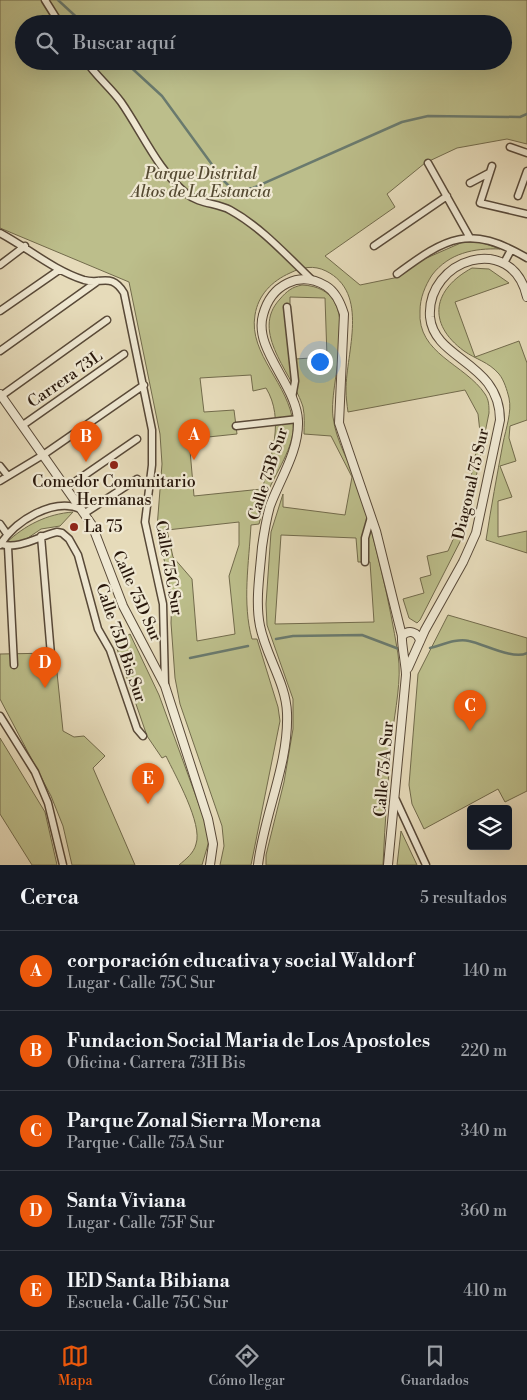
<!DOCTYPE html>
<html lang="es">
<meta charset="utf-8">
<style>
:root{--surface:#171b24;--page:#20242c;--text:#f1f3f6;--muted:#9ea1a6;--line:#363941;--accent:#ea580c}
body{margin:0;font-family:"Libre Bodoni",serif;background:var(--page);color:var(--text)}
.controls{position:absolute;right:15px;bottom:15px;display:grid;overflow:hidden;border-radius:5px;box-shadow:0 5px 20px #0002}
.controls button{width:45px;height:45px;display:grid;place-items:center;padding:0;border:0;border-bottom:1px solid var(--line);background:var(--surface);color:var(--text);font:25px sans-serif}
.you{position:absolute;left:319px;top:361px;width:18px;height:18px;margin:-12px;border:4px solid #fff;border-radius:50%;background:#1a73e8;box-shadow:0 0 0 8px #1a73e833}
.badge{display:grid;place-items:center;width:32px;height:32px;border-radius:50%;background:var(--accent);color:#fff;font-size:16px;font-weight:700}
.pin{position:absolute;translate:-50% -41px;filter:drop-shadow(0 1px 2px #0008)}
.pin::after{content:'';position:absolute;top:26px;width:18px;height:15px;background:inherit;clip-path:polygon(0 0,100% 0,50% 100%)}
.list{margin:0;padding:0;list-style:none}
h2{display:flex;justify-content:space-between;align-items:center;height:65px;margin:0;padding:0 20px;font-size:21px}
h2 small{font-size:16px;font-weight:400;color:var(--muted)}
.list li{display:grid;grid-template-columns:32px 1fr auto;gap:15px;align-items:center;box-sizing:border-box;height:80px;padding:0 20px;border-top:1px solid var(--line)}
.list b{display:block;font-size:19px;white-space:nowrap}
.list p{margin:0;font-size:16px;white-space:nowrap;color:var(--muted)}
.list em{font-size:16px;font-style:normal;color:var(--muted)}
.icon{flex:none;width:28px;height:28px;fill:none;stroke:currentColor;stroke-width:2;stroke-linecap:round;stroke-linejoin:round}
.map{position:relative;flex:none;width:527px;height:865px;overflow:hidden}
.search{position:absolute;background:var(--surface);box-shadow:0 5px 20px #0002;left:15px;right:15px;top:15px;height:55px;display:flex;align-items:center;gap:12px;box-sizing:border-box;padding:0 18px;border-radius:28px;color:var(--muted);font-size:19px}
.sheet{height:465px;background:var(--surface)}
nav{display:flex;justify-content:space-around;align-items:center;box-sizing:border-box;height:70px;border-top:1px solid var(--line);background:var(--surface);font-size:14px;color:var(--muted)}
nav a{display:grid;justify-items:center;gap:2px}
nav .on{color:var(--accent)}
.map>svg:first-child{display:block}
.green{fill:#bcbe8b;stroke:#726b4c;fill-rule:evenodd}
.lines{fill:none;stroke-linecap:round;stroke-linejoin:round}
.stream{stroke:#6a7a6e;stroke-width:2.5}
.minor-casing{stroke:#584938;stroke-width:9}
.tertiary-casing{stroke:#584938;stroke-width:10}
.minor{stroke:#efe8d2;stroke-width:6}
.tertiary{stroke:#efe8d2;stroke-width:8}
.poi-dot{fill:#8f2418;stroke:#efe8d2;stroke-width:2}
.labels{text-anchor:middle;dominant-baseline:central;stroke-width:4.5;stroke-linejoin:round;paint-order:stroke}
.park-label{font-size:16px;font-style:italic;fill:#554a32;stroke:#efe8d2}
.street-label{font-size:16px;fill:#29180c;stroke:#efe8d2}
.poi-label{font-size:16px;fill:#29180c;stroke:#efe8d2}
</style>
<div class="map">
<svg width="527" height="865" viewBox="0 0 527 865">
<rect width="100%" height="100%" fill="#e6dbba"/>
<filter id="stains"><feTurbulence type="fractalNoise" baseFrequency=".004" numOctaves="4"/><feColorMatrix values="0 0 0 0 .2 0 0 0 0 .09 0 0 0 0 .02 0 0 0 .5 -.17"/></filter>
<radialGradient id="worn" r=".72"><stop offset=".6" stop-color="#630" stop-opacity="0"/><stop offset="1" stop-color="#630" stop-opacity=".3"/></radialGradient>
<path class="green" d="M 0,0 L 527,0 L 527,144 L 507,139 L 457,148 L 425,163 L 387,194 L 395,207 L 325,256 L 360,285 L 399,277 L 422,260 L 463,242 L 483,243 L 500,249 C 474,248 449,253 432,275 C 425,286 420,298 420,311 C 417,354 465,364 485,394 C 489,400 489,406 489,413 L 465,532 L 420,620 L 417,623 L 409,618 L 403,599 L 424,593 L 420,578 L 431,575 L 427,556 L 448,551 L 463,517 L 480,432 L 478,414 L 465,390 L 348,412 C 347,405 346,397 346,390 C 346,352 370,293 326,271 C 314,265 302,267 290,273 C 272,281 258,295 255,315 C 248,354 290,385 293,424 C 295,447 275,473 267,494 C 264,504 262,514 259,524 L 251,525 C 249,562 242,603 252,639 L 257,639 L 278,707 L 280,721 L 251,865 L 220,865 L 224,846 L 222,826 L 180,704 L 175,678 L 171,623 L 172,595 L 157,528 L 162,464 L 160,434 L 129,282 L 0,228 ZM 24,24 L 503,24 L 503,61 L 24,61 ZM 251,375 L 253,391 L 266,388 C 285,419 271,458 262,489 L 194,496 L 189,439 L 237,434 L 234,410 L 204,412 L 200,378 ZM 239,522 L 239,545 L 229,576 L 235,634 L 197,641 L 192,579 L 173,557 L 167,530 Z
M 472,268 L 489,269 L 509,283 L 455,302 L 475,357 L 519,341 L 527,363 L 527,420 L 510,426 L 509,438 L 516,461 L 500,466 L 512,497 L 498,501 L 498,537 L 527,531 L 527,553 L 486,540 C 491,508 497,475 503,443 C 506,428 512,412 509,398 C 507,390 504,380 499,374 C 489,362 475,359 464,351 C 426,323 433,289 472,268 Z
M 302,285 C 368,288 328,377 333,417 C 336,443 352,466 360,491 C 376,544 389,599 398,654 C 402,680 395,710 392,736 C 388,779 385,822 383,865 L 266,865 L 266,855 L 284,782 L 293,729 L 293,699 L 267,625 L 266,604 L 271,532 L 283,494 L 283,507 L 345,515 L 352,477 L 331,436 L 304,434 C 304,425 305,416 303,407 C 293,374 249,332 280,299 C 287,291 292,287 302,285 ZM 290,297 L 325,298 L 327,357 L 295,359 L 290,319 ZM 281,535 L 356,538 L 358,562 L 370,562 L 374,622 L 275,624 Z
M 73,512 L 60,526 L 41,529 L 22,542 L 6,543 C 25,525 47,514 73,512 Z
M 448,615 L 527,638 L 527,791 L 505,802 L 498,789 L 424,829 L 412,804 L 409,785 L 418,674 Z
M 130,634 L 159,695 L 206,824 L 209,841 L 202,865 L 179,865 C 186,859 194,853 196,844 C 203,824 175,775 166,756 L 162,758 L 147,736 L 115,643 Z
M 55,653 L 63,731 L 74,737 L 84,736 L 105,756 L 93,768 L 135,865 L 72,865 L 63,826 L 51,796 L 0,699 L 0,654 Z
M 0,738 L 45,812 L 57,865 L 32,865 L 0,814 Z
M 401,831 L 417,865 L 397,865 Z"/>
<g class="lines">
<path class="stream" d="M 58,0 L 84,24
M 124,61 L 162,96 L 224,181 L 233,190 L 253,188 L 402,122 L 428,116 L 520,117 L 527,114
M 276,639 L 293,636 L 362,635 L 399,649
M 430,648 C 442,645 457,638 469,641 C 484,644 513,660 527,653
M 190,658 L 248,646"/>
<defs>
<path id="minor" d="M 45,0 L 60,24
M 86,61 C 96,76 110,87 121,102 C 142,132 158,171 187,194 C 199,204 217,203 230,210 C 261,227 286,255 311,279
M 510,147 L 527,153
M 428,163 L 470,238
M 492,166 L 480,203 L 527,214
M 470,183 L 489,173
M 518,196 L 527,171
M 0,233 C 28,248 53,270 84,280 C 102,285 111,272 124,293 L 152,430 L 152,465 L 145,522 L 163,604 L 165,685
M 374,246 L 447,196
M 504,263 L 511,250
M 0,265 L 25,246
M 397,274 C 447,237 469,224 527,258
M 287,307 L 295,381 L 292,398
M 0,311 L 59,270
M 0,351 L 98,281
M 1,396 L 107,320
M 23,425 L 124,354
M 236,426 L 298,419
M 0,466 L 8,476
M 0,481 L 43,455 L 144,385
M 66,488 L 137,439
M 85,513 L 137,479
M 0,524 L 7,534
M 41,536 L 51,655
M 1,544 C 19,550 39,536 57,532 L 62,533 L 69,539 L 78,555 L 98,629 L 110,650 L 137,729 L 143,736
M 0,545 C 15,521 53,497 81,509
M 8,547 L 14,665
M 365,562 L 365,538 L 371,517
M 0,716 L 35,772 L 48,803 L 63,865
M 396,800 L 426,865"/>
<path id="tertiary" d="M 0,394 L 92,525 L 123,606 L 165,686 L 208,819 L 213,844 L 210,865
M 402,636 C 409,629 418,632 420,641
M 408,668 L 425,630 L 463,562 L 476,533 L 500,420 C 500,362 434,360 430,317 C 426,259 512,231 527,297
M 258,865 C 264,814 289,764 287,713 C 286,683 266,656 260,626 C 255,602 260,572 262,547 C 264,533 266,520 270,506 C 280,479 299,451 298,421 C 297,386 253,349 263,315 C 271,285 299,270 326,286 C 336,292 341,304 344,314 L 339,423 L 376,531 L 402,636 C 401,642 406,666 406,675 L 388,865"/>
</defs>
<use href="#minor" class="minor-casing"/>
<use href="#tertiary" class="tertiary-casing"/>
<use href="#minor" class="minor"/>
<use href="#tertiary" class="tertiary"/>
</g>
<g class="poi-dot">
<circle cx="114" cy="465" r="5"/>
<circle cx="74" cy="527" r="5"/>
</g>
<g class="labels">
<g class="park-label">
<text x="201" y="174">Parque Distrital<tspan x="201" dy="18">Altos de La Estancia</tspan></text>
</g>
<g class="street-label">
<text transform="translate(65 379) rotate(-35)">Carrera 73L</text>
<text transform="translate(268 474) rotate(-72)">Calle 75B Sur</text>
<text transform="translate(471 484) rotate(-77)">Diagonal 75 Sur</text>
<text transform="translate(169 568) rotate(80)">Calle 75C Sur</text>
<text transform="translate(137 596) rotate(66)">Calle 75D Sur</text>
<text transform="translate(121 643) rotate(71)">Calle 75D Bis Sur</text>
<text transform="translate(384 769) rotate(-85)">Calle 75A Sur</text>
</g>
<g class="poi-label">
<text x="114" y="482">Comedor Comunitario<tspan x="114" dy="18">Hermanas</tspan></text>
<text x="84" y="527" text-anchor="start">La 75</text>
</g>
</g>
<rect width="100%" height="100%" filter="url(#stains)"/>
<rect width="100%" height="100%" fill="url(#worn)"/>
</svg>
<div class="controls">
<button><svg class="icon" aria-label="layers" viewBox="0 0 24 24"><path d="M12 4l9 5-9 5-9-5zM3 14l9 5 9-5"/></svg></button>
</div>
<div class="you"></div>
<div class="pin badge" style="left:194px;top:460px">A</div>
<div class="pin badge" style="left:86px;top:462px">B</div>
<div class="pin badge" style="left:470px;top:731px">C</div>
<div class="pin badge" style="left:45px;top:688px">D</div>
<div class="pin badge" style="left:148px;top:804px">E</div>
<div class="search"><svg class="icon" aria-label="search" viewBox="0 0 24 24"><circle cx="10" cy="10" r="6"/><path d="M15 15l6 6"/></svg>Buscar aquí</div>
</div>
<section class="sheet">
<h2>Cerca<small>5 resultados</small></h2>
<ul class="list">
<li><span class="badge">A</span><div><b>corporación educativa y social Waldorf</b><p>Lugar · Calle 75C Sur</p></div><em>140 m</em></li>
<li><span class="badge">B</span><div><b>Fundacion Social Maria de Los Apostoles</b><p>Oficina · Carrera 73H Bis</p></div><em>220 m</em></li>
<li><span class="badge">C</span><div><b>Parque Zonal Sierra Morena</b><p>Parque · Calle 75A Sur</p></div><em>340 m</em></li>
<li><span class="badge">D</span><div><b>Santa Viviana</b><p>Lugar · Calle 75F Sur</p></div><em>360 m</em></li>
<li><span class="badge">E</span><div><b>IED Santa Bibiana</b><p>Escuela · Calle 75C Sur</p></div><em>410 m</em></li>
</ul>
</section>
<nav>
<a class="on"><svg class="icon" aria-label="map" viewBox="0 0 24 24"><path d="M3 6l6-2 6 2 6-2v14l-6 2-6-2-6 2zM9 4v14M15 6v14"/></svg>Mapa</a>
<a><svg class="icon" aria-label="directions" viewBox="0 0 24 24"><path d="M12 3l9 9-9 9-9-9zM9 14v-3h6M13 9l2 2-2 2"/></svg>Cómo llegar</a>
<a><svg class="icon" aria-label="saved" viewBox="0 0 24 24"><path d="M7 4h10v16l-5-4-5 4z"/></svg>Guardados</a>
</nav>
